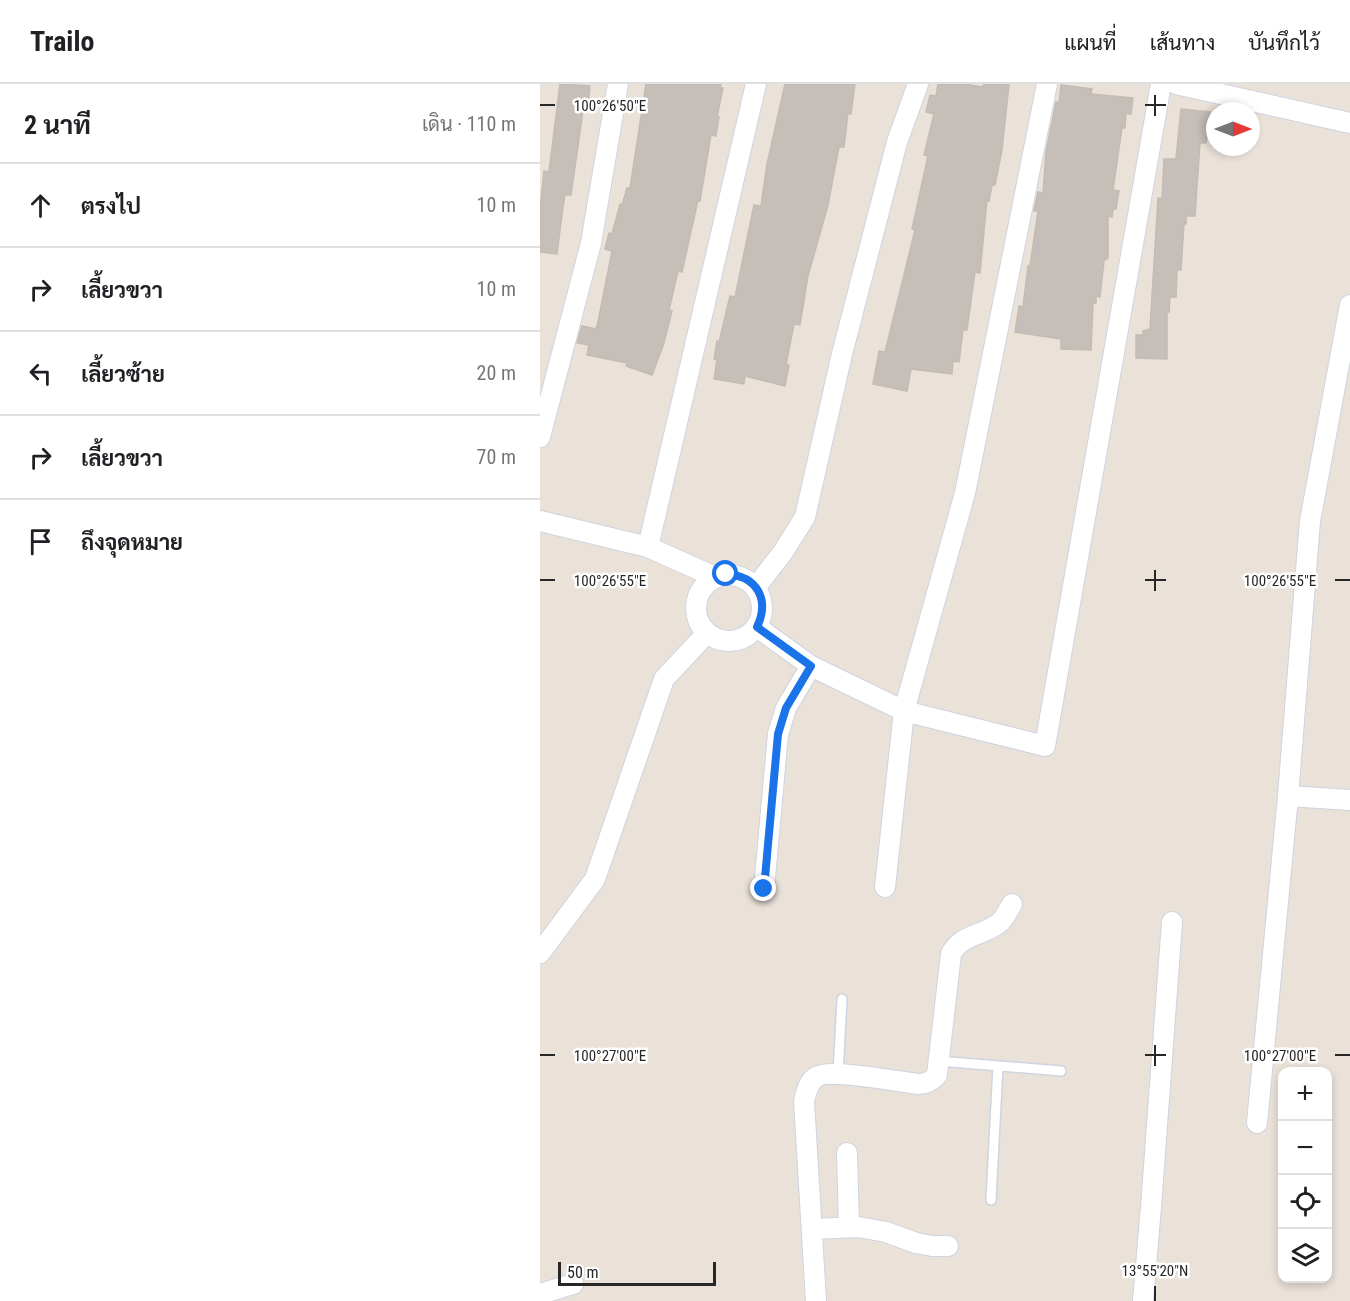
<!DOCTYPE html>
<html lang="th">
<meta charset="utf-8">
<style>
:root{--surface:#fff;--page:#f6f6f6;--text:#202124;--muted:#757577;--line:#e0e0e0}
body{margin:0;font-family:"Roboto Condensed",Sarabun,sans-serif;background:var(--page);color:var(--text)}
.controls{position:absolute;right:18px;bottom:18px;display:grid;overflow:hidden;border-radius:12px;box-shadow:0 3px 9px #0003}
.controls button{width:54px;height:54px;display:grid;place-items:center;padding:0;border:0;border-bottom:2px solid var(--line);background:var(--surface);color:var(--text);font:30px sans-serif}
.compass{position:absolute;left:666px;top:18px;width:54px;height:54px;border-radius:50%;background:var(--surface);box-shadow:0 3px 9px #0003;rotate:90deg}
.scale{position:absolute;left:18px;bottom:15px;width:158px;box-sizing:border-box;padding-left:6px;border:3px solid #272727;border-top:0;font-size:16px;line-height:21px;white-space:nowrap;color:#272727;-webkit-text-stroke:4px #fff;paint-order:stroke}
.stop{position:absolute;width:18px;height:18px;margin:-14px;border:4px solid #1a73e8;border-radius:50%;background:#fff}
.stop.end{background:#1a73e8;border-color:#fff;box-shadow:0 2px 6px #0008}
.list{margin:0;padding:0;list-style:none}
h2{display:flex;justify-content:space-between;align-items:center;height:78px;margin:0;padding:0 24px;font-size:26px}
h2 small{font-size:20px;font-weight:400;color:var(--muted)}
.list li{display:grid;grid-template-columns:39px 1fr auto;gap:18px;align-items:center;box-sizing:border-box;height:84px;padding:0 24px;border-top:2px solid var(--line)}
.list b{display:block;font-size:22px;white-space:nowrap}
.list em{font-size:20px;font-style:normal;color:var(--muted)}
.icon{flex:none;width:33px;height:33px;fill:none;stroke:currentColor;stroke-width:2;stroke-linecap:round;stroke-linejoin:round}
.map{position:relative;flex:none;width:810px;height:1217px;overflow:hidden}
header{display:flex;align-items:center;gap:36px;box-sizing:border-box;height:84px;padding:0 30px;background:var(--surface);border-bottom:2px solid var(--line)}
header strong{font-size:28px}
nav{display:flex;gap:33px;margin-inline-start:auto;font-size:21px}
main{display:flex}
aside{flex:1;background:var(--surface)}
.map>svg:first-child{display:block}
.building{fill:#c5beb9;stroke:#c4bcb3;stroke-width:1.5}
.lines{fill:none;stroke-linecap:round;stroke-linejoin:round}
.lane-casing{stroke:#cfd4e0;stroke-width:12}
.street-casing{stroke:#cfd4e0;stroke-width:22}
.lane{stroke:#fff;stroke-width:9}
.street{stroke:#fff;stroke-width:20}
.route{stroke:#1a73e8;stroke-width:8}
.ticks{fill:none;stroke:#272727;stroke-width:2}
.ticks-label{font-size:15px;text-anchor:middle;fill:#272727;stroke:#fff;stroke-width:5;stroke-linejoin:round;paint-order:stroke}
</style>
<header>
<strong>Trailo</strong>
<nav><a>แผนที่</a><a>เส้นทาง</a><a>บันทึกไว้</a></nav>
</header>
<main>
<aside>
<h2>2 นาที<small>เดิน · 110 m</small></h2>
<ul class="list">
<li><svg class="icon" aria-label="ahead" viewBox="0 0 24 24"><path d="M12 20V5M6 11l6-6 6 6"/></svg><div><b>ตรงไป</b></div><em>10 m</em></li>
<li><svg class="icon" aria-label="right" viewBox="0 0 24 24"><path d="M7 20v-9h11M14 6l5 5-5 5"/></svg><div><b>เลี้ยวขวา</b></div><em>10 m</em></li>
<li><svg class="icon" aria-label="left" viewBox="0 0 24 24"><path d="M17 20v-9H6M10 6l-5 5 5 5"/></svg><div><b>เลี้ยวซ้าย</b></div><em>20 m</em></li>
<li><svg class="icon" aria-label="right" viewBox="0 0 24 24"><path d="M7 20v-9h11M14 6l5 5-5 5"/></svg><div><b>เลี้ยวขวา</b></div><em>70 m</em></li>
<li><svg class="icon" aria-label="arrive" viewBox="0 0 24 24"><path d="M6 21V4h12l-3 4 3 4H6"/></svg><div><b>ถึงจุดหมาย</b></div></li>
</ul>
</aside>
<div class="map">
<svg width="810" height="1217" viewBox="0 0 810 1217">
<rect width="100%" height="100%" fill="#eae1d9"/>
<path class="building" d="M 20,0 L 50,2 L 48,21 L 44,20 L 31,111 L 25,111 L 23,123 L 17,170 L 0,168 L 0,126 L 4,87 L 9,88 Z
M 106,0 L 181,0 L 180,4 L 183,4 L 177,33 L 179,33 L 176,52 L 171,51 L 160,117 L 158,116 L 142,188 L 138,187 L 129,226 L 132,227 L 124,259 L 112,291 L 86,282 L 87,279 L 47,271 L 49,261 L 37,259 L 42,242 L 56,245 L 58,238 L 72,167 L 65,165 L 69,149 L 72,150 L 80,120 L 82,121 L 87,104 L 90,104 Z
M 245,0 L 315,0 L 311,30 L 308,29 L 304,63 L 299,63 L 288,121 L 268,192 L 260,241 L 254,240 L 246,281 L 249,281 L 245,302 L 205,292 L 204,300 L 174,295 L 177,276 L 174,275 L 177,257 L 179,258 L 190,212 L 195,213 L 214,121 L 221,122 L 227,80 Z
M 398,0 L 424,0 L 443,3 L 444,0 L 469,0 L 462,66 L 455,101 L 452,101 L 449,117 L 447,116 L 440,189 L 435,188 L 427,246 L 423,246 L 419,278 L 413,277 L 412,290 L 371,285 L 367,307 L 333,300 L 339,267 L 345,268 L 375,146 L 372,145 L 388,72 L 384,71 L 394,30 L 386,28 L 390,11 L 396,12 Z
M 521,1 L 552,5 L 551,10 L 593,14 L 591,30 L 586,29 L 585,44 L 582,44 L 573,106 L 579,107 L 576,125 L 573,125 L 572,133 L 568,132 L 568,174 L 564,177 L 560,213 L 556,212 L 556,219 L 553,219 L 551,266 L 521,265 L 521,255 L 475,248 L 479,222 L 483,223 L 488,182 L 490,182 L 498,127 L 494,127 L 498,108 L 503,109 L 506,68 L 516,18 L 519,19 Z
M 641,25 L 670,28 L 666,59 L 660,59 L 655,132 L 646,132 L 646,140 L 644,140 L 641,186 L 637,186 L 636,213 L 630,213 L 629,228 L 627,228 L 627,275 L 596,274 L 596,251 L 603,251 L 603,247 L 610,245 L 618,114 L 622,115 L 624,75 L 636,75 Z"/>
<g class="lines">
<defs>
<path id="lane" d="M 398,977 L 521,987
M 298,990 L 302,915
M 451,1116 L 458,982"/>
<path id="street" d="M 636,0 L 810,39
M 0,353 L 51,159 L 78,0
M 0,437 L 108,463 L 175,493
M 108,463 L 216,0
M156 524a33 33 0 1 1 66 0a33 33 0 1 1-66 0Z
M 216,503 L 243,468 L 265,433 L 302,270 L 357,58 L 378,0
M 217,543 L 271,582 L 364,627 L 505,662 L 621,0
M 748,712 L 810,716
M 345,803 L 364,627 L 425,409 L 507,0
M 224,805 L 238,650 L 246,624 L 271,582
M 0,869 L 55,795 L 124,595 L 167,549
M 717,1039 L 748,712 L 770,437 L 810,221
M 307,1069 L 309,1143
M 272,1145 L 318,1143 L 346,1148 L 376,1159 L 392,1162 L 408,1162
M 0,1210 L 33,1200
M 276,1217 L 264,1017 C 266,1009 268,998 276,993 C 289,984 359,998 378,1000 C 386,1000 391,998 397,991 L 411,870 C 421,850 443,852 459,839 C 465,835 468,826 472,820
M 603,1217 L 611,1123 L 632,838"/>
</defs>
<use href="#lane" class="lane-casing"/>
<use href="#street" class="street-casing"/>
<use href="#lane" class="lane"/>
<use href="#street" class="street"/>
</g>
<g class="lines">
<path class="route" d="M 186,490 C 217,492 230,515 217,543 L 271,582 L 246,624 L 238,650 L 224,805"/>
</g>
<path class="ticks" d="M 615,11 L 615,32M 0,21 L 15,21M 605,21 L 626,21M 615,486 L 615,507M 0,496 L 15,496M 605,496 L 626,496M 795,496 L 810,496M 615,961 L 615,982M 0,971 L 15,971M 605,971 L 626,971M 795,971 L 810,971M 615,1202 L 615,1217"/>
<g class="ticks-label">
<text x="70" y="27">100°26'50"E</text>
<text x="740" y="502">100°26'55"E</text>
<text x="70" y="502">100°26'55"E</text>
<text x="70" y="977">100°27'00"E</text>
<text x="740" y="977">100°27'00"E</text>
<text x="615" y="1192">13°55'20"N</text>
</g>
</svg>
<div class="controls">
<button>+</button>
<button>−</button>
<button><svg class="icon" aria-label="locate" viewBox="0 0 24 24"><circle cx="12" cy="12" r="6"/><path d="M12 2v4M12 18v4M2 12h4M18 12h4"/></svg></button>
<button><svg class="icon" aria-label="layers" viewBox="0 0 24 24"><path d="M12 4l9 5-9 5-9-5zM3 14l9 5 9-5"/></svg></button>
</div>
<svg class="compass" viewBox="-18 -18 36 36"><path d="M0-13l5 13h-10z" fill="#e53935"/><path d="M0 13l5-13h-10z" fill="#757577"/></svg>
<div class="scale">50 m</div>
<div class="stop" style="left:186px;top:490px"></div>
<div class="stop end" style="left:224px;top:805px"></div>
</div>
</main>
